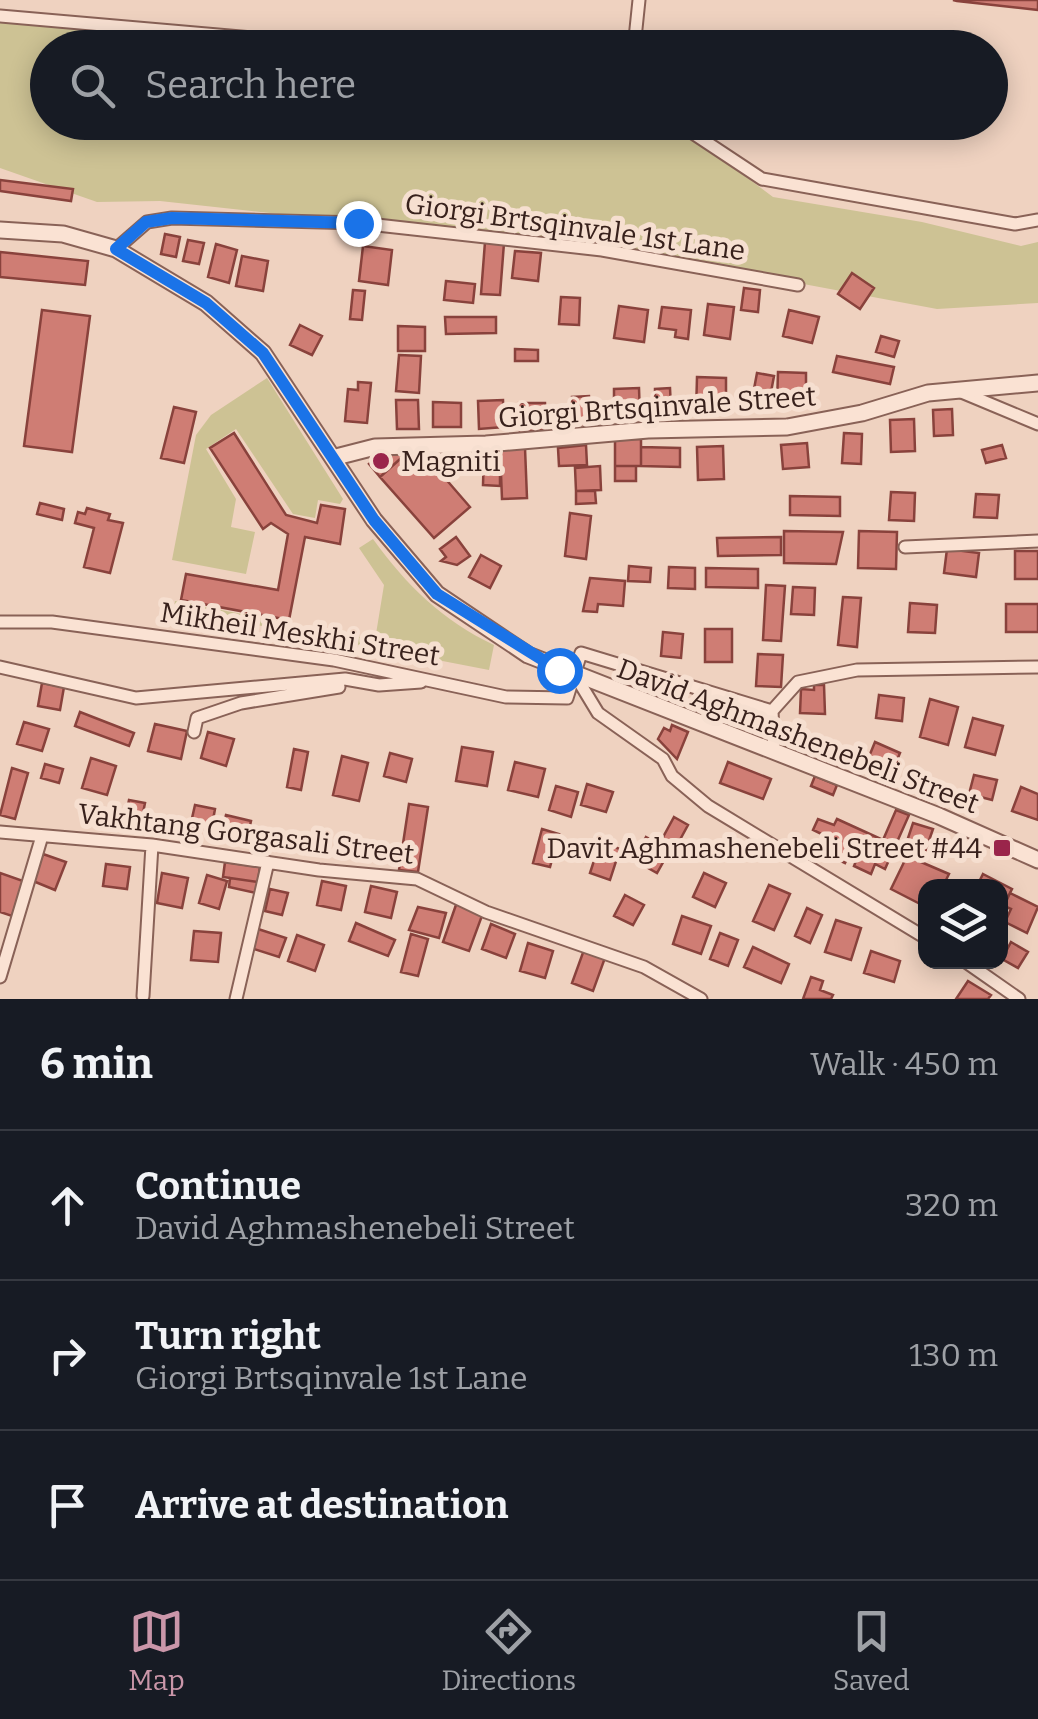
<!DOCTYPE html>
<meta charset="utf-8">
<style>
:root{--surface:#171b24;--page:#242831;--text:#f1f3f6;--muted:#9ea1a6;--line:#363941;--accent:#ca96a9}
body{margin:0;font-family:Bitter,serif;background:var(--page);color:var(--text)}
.controls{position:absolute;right:30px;bottom:30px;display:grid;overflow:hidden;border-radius:20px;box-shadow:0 5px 25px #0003}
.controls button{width:90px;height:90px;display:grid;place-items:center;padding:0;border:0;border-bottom:2px solid var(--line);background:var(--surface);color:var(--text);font:50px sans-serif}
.stop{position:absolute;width:30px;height:30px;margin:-22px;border:8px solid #1a73e8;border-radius:50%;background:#fff}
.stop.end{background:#1a73e8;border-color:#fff;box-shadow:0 2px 10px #0008}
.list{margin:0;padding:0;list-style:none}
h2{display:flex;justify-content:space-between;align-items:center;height:130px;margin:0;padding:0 40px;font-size:42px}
h2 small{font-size:32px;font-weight:400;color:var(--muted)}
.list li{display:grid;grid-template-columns:65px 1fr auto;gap:30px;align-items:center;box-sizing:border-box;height:150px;padding:0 40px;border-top:2px solid var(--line)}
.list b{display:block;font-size:38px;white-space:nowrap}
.list p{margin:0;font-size:32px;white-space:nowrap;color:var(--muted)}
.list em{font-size:32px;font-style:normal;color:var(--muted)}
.icon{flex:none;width:55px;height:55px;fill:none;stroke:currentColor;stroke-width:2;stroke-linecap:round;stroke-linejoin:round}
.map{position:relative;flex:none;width:1038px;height:999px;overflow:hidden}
.search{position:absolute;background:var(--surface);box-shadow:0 5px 25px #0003;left:30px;right:30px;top:30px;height:110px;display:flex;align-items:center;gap:25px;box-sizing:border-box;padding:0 35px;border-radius:55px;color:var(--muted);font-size:38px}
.sheet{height:580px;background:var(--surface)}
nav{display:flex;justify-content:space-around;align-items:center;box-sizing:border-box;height:140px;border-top:2px solid var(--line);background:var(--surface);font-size:28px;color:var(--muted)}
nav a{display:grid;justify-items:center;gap:5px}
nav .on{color:var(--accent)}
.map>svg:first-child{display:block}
.green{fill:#cdc294}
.building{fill:#cf7d74;stroke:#89423c;stroke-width:2.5}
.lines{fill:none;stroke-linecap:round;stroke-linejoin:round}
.minor-casing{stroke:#896257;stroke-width:15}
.tertiary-casing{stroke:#896257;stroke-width:19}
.minor{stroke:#fae2d3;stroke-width:11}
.tertiary{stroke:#fae2d3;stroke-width:15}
.route{stroke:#1a73e8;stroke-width:12}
.poi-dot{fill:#9a254b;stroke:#f6dfd0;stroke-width:4}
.labels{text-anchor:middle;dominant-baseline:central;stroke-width:10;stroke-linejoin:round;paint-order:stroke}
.street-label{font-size:28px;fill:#38211c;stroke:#f6dfd0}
.poi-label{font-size:28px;fill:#38211c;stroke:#f6dfd0;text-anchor:start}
</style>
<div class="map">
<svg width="1038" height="999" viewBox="0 0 1038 999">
<rect width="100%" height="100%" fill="#efd2c0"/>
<path class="green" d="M 0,16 L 117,27 L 119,47 L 48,48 L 48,122 L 673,123 L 773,197 L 922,222 L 1021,246 L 1038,242 L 1038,303 L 937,309 L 643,254 L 160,201 L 97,202 L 0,168 Z
M 267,378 L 343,499 L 340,504 L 318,500 L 315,518 L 293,514 L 236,429 L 206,449 L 236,499 L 231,527 L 255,532 L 246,574 L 172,560 L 196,435 L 211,415 Z
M 373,539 C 406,585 443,621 494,645 L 489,670 L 174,609 L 175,601 L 375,640 L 384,585 L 359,548 Z"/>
<path class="building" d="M 953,0 L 1038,0 L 1038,10 L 957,1 Z
M 0,180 L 73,189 L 71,201 L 0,191 Z
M 165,234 L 180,237 L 176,257 L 161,254 Z
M 188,240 L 204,243 L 199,264 L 183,261 Z
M 485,242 L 504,243 L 500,295 L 481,294 Z
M 216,244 L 237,250 L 229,283 L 208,277 Z
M 363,246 L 392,250 L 388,285 L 359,281 Z
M 515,251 L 541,253 L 538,281 L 512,278 Z
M 0,252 L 88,261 L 85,285 L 0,277 Z
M 242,256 L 268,261 L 263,291 L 236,286 Z
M 852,273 L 874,288 L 860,309 L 838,294 Z
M 446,281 L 475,284 L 473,303 L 444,300 Z
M 744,288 L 760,290 L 758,312 L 741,310 Z
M 353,290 L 365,291 L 362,320 L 350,319 Z
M 561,297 L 580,298 L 579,325 L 559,324 Z
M 708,304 L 734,307 L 730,339 L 704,335 Z
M 619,306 L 648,310 L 644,342 L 614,338 Z
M 662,307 L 691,310 L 688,339 L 675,337 L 676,330 L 659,328 Z
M 42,310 L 90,316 L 72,452 L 24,446 Z
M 789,310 L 819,317 L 812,343 L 783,336 Z
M 445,317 L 496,317 L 496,333 L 446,334 Z
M 300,325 L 322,336 L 312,355 L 290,345 Z
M 398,326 L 425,327 L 425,351 L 398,351 Z
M 881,336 L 899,341 L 894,357 L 876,352 Z
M 515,349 L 538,350 L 538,361 L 515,361 Z
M 399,355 L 421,356 L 419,393 L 396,391 Z
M 837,356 L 894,367 L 890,384 L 833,372 Z
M 778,372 L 806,373 L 806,406 L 777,405 Z
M 757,373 L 774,376 L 768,408 L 751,405 Z
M 697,377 L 726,378 L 726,413 L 696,413 Z
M 358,382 L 371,383 L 367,423 L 345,421 L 348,389 L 358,390 Z
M 639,388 L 640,417 L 614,413 L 614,389 Z
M 670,388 L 671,408 L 655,408 L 655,389 Z
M 589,396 L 590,405 L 584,406 L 585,424 L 562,426 L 560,408 L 572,407 L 572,397 Z
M 396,400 L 418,400 L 419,429 L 397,429 Z
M 503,400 L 504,427 L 479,429 L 478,401 Z
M 433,402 L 461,403 L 461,427 L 433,427 Z
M 519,403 L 545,403 L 546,430 L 520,431 Z
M 174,407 L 196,412 L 184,463 L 161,458 Z
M 952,409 L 953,435 L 934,436 L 933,410 Z
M 914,419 L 915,451 L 891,452 L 890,420 Z
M 234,433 L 286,515 L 317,523 L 321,505 L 345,509 L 340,544 L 305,537 L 289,620 L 181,600 L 186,574 L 278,590 L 288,534 L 271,523 L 263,529 L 210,448 Z
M 844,433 L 862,434 L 861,464 L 842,463 Z
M 615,439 L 641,439 L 641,466 L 615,466 Z
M 807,443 L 809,467 L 783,469 L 781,445 Z
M 586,445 L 587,465 L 559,466 L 558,448 Z
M 1002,445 L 1006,458 L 986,463 L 982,450 Z
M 723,446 L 724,479 L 698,480 L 697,447 Z
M 641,447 L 680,448 L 680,467 L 641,466 Z
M 525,448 L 527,498 L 502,499 L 500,449 Z
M 409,451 L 417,460 L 424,454 L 470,507 L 434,538 L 380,477 Z
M 409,451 L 380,477 L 369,464 L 381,454 Z
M 484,451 L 493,452 L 492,472 L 500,472 L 500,486 L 483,485 Z
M 600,466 L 601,490 L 576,491 L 575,468 Z
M 615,466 L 636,466 L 636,481 L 615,481 Z
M 576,491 L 595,491 L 596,503 L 576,504 Z
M 891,492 L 915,493 L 914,521 L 889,520 Z
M 976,494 L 999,495 L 997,518 L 974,517 Z
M 790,496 L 840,497 L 840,516 L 790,515 Z
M 40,503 L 64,509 L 62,520 L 37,514 Z
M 87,508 L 110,514 L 108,520 L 123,523 L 110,573 L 84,567 L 94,528 L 75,523 L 78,512 L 85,514 Z
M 570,513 L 591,516 L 586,559 L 565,556 Z
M 784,531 L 843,532 L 836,564 L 784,563 Z
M 859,531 L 897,532 L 896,569 L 858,568 Z
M 456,537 L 470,556 L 457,565 L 441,561 L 446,557 L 440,549 Z
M 781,537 L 781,555 L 718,556 L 717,538 Z
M 947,549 L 979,553 L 976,577 L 944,573 Z
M 1015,551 L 1038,551 L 1038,579 L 1015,579 Z
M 481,555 L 501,566 L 490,588 L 469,577 Z
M 629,566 L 651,568 L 650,582 L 628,581 Z
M 669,567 L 695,568 L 695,589 L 668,588 Z
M 706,568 L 758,569 L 758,588 L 706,587 Z
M 590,578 L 625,581 L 623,606 L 598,604 L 597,612 L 583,611 Z
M 766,585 L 785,586 L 781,641 L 763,640 Z
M 793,587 L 815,588 L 814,615 L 791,614 Z
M 843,597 L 861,598 L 857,647 L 838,645 Z
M 910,603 L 937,605 L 935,633 L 908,632 Z
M 1006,604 L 1038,604 L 1038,632 L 1006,632 Z
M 705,629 L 732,629 L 732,662 L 705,662 Z
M 663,632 L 683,634 L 681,658 L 661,656 Z
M 758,654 L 783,655 L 781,687 L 756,686 Z
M 42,683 L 64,687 L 60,710 L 38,706 Z
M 814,685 L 824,685 L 825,714 L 800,713 L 801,689 L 814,690 Z
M 879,695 L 904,698 L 902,721 L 876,718 Z
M 930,699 L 958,707 L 948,745 L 920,737 Z
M 80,712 L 134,733 L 129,746 L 75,726 Z
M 973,718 L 1003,726 L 995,755 L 965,747 Z
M 24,722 L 49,729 L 42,751 L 17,744 Z
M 155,724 L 187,731 L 181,759 L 148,751 Z
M 672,725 L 688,732 L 677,759 L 658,739 L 664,728 L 670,731 Z
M 208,732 L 234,739 L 226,766 L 201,758 Z
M 875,742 L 900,753 L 893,770 L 868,759 Z
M 462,747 L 493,752 L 487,786 L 456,781 Z
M 294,749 L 308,752 L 301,790 L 287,787 Z
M 390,753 L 412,759 L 406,782 L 384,776 Z
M 342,756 L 368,763 L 359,801 L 333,795 Z
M 91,758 L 116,766 L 107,795 L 82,788 Z
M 515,762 L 545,769 L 538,797 L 508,790 Z
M 728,762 L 771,779 L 763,799 L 720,783 Z
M 45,764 L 63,769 L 59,783 L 41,778 Z
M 12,768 L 28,773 L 15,819 L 0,815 Z
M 974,775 L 997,780 L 992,800 L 969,794 Z
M 815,776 L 837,785 L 833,795 L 811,786 Z
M 587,784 L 613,792 L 606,812 L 581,805 Z
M 556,786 L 578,792 L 571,817 L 549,810 Z
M 1021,787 L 1038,794 L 1038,820 L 1012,811 Z
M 129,800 L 145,803 L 139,833 L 123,829 Z
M 409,804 L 428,807 L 418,872 L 399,870 Z
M 195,805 L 215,809 L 211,831 L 190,827 Z
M 896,810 L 909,815 L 885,869 L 875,864 L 871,874 L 854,866 L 856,861 L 848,857 L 845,863 L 822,852 L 827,840 L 834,840 L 813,830 L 818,819 L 834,825 L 837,819 L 883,840 Z
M 226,815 L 251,821 L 246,843 L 220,837 Z
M 674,817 L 688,825 L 676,847 L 662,839 Z
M 913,823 L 933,829 L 924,855 L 904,850 Z
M 542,829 L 559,834 L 550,867 L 533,863 Z
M 646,837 L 670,850 L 657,873 L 634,860 Z
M 600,842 L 620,849 L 610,880 L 590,873 Z
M 43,854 L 66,862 L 55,890 L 33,881 Z
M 907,856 L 949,874 L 943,886 L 926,886 L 926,907 L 891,889 Z
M 225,862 L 260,867 L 258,882 L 223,877 Z
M 106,864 L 130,867 L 127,889 L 103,886 Z
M 0,873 L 23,881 L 12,916 L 0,912 Z
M 162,873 L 188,878 L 182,908 L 157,903 Z
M 704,873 L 726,883 L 715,907 L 693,897 Z
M 983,874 L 1012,889 L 1000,912 L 1000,886 L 977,886 Z
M 207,875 L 227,881 L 219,909 L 199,903 Z
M 230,878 L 258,882 L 256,893 L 229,887 Z
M 322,881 L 346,886 L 341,910 L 317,905 Z
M 769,885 L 790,894 L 774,930 L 753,921 Z
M 371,886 L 397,892 L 391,918 L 365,912 Z
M 270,889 L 288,893 L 282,915 L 265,911 Z
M 1010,893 L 1038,907 L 1027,933 L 1005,922 L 1011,909 L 1004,906 Z
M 625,895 L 644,905 L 633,925 L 614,916 Z
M 457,902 L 483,913 L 469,951 L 443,942 Z
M 418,907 L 446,913 L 439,938 L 409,930 Z
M 807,908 L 822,915 L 810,943 L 795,936 Z
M 682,916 L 711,926 L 701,954 L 673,944 Z
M 836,920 L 861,928 L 851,960 L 825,952 Z
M 356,923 L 395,940 L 388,956 L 349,941 Z
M 491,924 L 515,934 L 506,958 L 482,949 Z
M 258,929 L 286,938 L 279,957 L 251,948 Z
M 194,931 L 221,933 L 218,962 L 191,960 Z
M 720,933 L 738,940 L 728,966 L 710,959 Z
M 411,934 L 428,939 L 418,976 L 401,972 Z
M 297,935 L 324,945 L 315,971 L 288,961 Z
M 1011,942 L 1028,952 L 1018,968 L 1002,959 Z
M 528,943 L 553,951 L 545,978 L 520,971 Z
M 585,947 L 606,955 L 593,991 L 572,983 Z
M 753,947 L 789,964 L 781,983 L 744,967 Z
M 871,951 L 900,961 L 894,982 L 864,973 Z
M 811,977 L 823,981 L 820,990 L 833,995 L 831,999 L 803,999 Z
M 968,981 L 991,995 L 988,999 L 956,999 Z"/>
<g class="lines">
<defs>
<path id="minor" d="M 0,16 L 263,39 L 312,48
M 634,48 L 639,0
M 676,122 L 762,179 L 1015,224 L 1038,220
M 116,249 L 147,222 L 172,218 L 359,223 L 602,250 L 798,285
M 959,391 L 1038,424
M 905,547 L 1038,541
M 0,622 L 52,622 L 334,660 L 506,697 L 567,698 L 581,653 L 772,711
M 0,667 L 136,698 L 345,679 L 379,685 L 421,682
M 575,675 L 598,713 L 663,759 L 672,776 L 708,806 L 926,938
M 194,732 L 197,718 L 241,703 L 339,687
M 774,752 L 772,711 L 798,682 L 857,670 L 1038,667
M 0,832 L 152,845 L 319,870 L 417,879 L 486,912 L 644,967 L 701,999
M 966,962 L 1019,999
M 0,977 L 42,836
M 143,996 L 152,845
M 236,999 L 268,862"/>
<path id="tertiary" d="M 0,230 L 63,234 L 116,249 L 206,303 L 263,353 L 374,520 L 437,594 L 528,655 L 939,816 L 1038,860
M 336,457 L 375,447 L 486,444 L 648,430 L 787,427 L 862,413 L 928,393 L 1038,383"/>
</defs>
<use href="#minor" class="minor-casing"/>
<use href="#tertiary" class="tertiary-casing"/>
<use href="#minor" class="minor"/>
<use href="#tertiary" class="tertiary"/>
</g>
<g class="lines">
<path class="route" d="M 358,223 L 172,218 L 146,222 L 116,249 L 206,303 L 263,353 L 374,520 L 437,594 L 559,670"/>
</g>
<g class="poi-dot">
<circle cx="381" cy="461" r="10"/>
<rect x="992" y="838" width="20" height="20" rx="5"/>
</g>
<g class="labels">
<g class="street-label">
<text transform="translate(575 227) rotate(8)">Giorgi Brtsqinvale 1st Lane</text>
<text transform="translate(657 407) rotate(-4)">Giorgi Brtsqinvale Street</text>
<text transform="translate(300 634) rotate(9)">Mikheil Meskhi Street</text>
<text transform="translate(798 736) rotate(21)">David Aghmashenebeli Street</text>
<text transform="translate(246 834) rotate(7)">Vakhtang Gorgasali Street</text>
</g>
<g class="poi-label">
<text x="401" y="461">Magniti</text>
<text x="982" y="848" text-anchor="end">Davit Aghmashenebeli Street #44</text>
</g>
</g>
</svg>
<div class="controls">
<button><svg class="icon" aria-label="layers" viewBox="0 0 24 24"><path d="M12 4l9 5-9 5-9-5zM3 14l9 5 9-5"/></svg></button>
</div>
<div class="stop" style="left:559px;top:670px"></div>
<div class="stop end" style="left:358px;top:223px"></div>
<div class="search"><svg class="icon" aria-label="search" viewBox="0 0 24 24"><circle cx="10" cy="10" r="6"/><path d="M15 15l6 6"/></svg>Search here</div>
</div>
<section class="sheet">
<h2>6 min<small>Walk · 450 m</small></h2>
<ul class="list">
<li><svg class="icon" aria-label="ahead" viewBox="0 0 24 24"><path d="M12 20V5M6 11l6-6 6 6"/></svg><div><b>Continue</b><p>David Aghmashenebeli Street</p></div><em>320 m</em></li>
<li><svg class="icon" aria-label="right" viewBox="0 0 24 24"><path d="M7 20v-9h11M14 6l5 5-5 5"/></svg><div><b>Turn right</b><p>Giorgi Brtsqinvale 1st Lane</p></div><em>130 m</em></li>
<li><svg class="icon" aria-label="arrive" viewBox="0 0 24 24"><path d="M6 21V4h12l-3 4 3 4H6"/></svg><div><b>Arrive at destination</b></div></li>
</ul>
</section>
<nav>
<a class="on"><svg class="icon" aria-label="map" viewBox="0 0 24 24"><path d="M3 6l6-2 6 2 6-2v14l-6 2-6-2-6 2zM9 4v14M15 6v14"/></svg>Map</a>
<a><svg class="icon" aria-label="directions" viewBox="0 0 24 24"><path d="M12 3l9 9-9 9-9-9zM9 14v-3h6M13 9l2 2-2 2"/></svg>Directions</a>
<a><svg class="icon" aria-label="saved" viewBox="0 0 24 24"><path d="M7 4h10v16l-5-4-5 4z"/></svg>Saved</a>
</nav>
